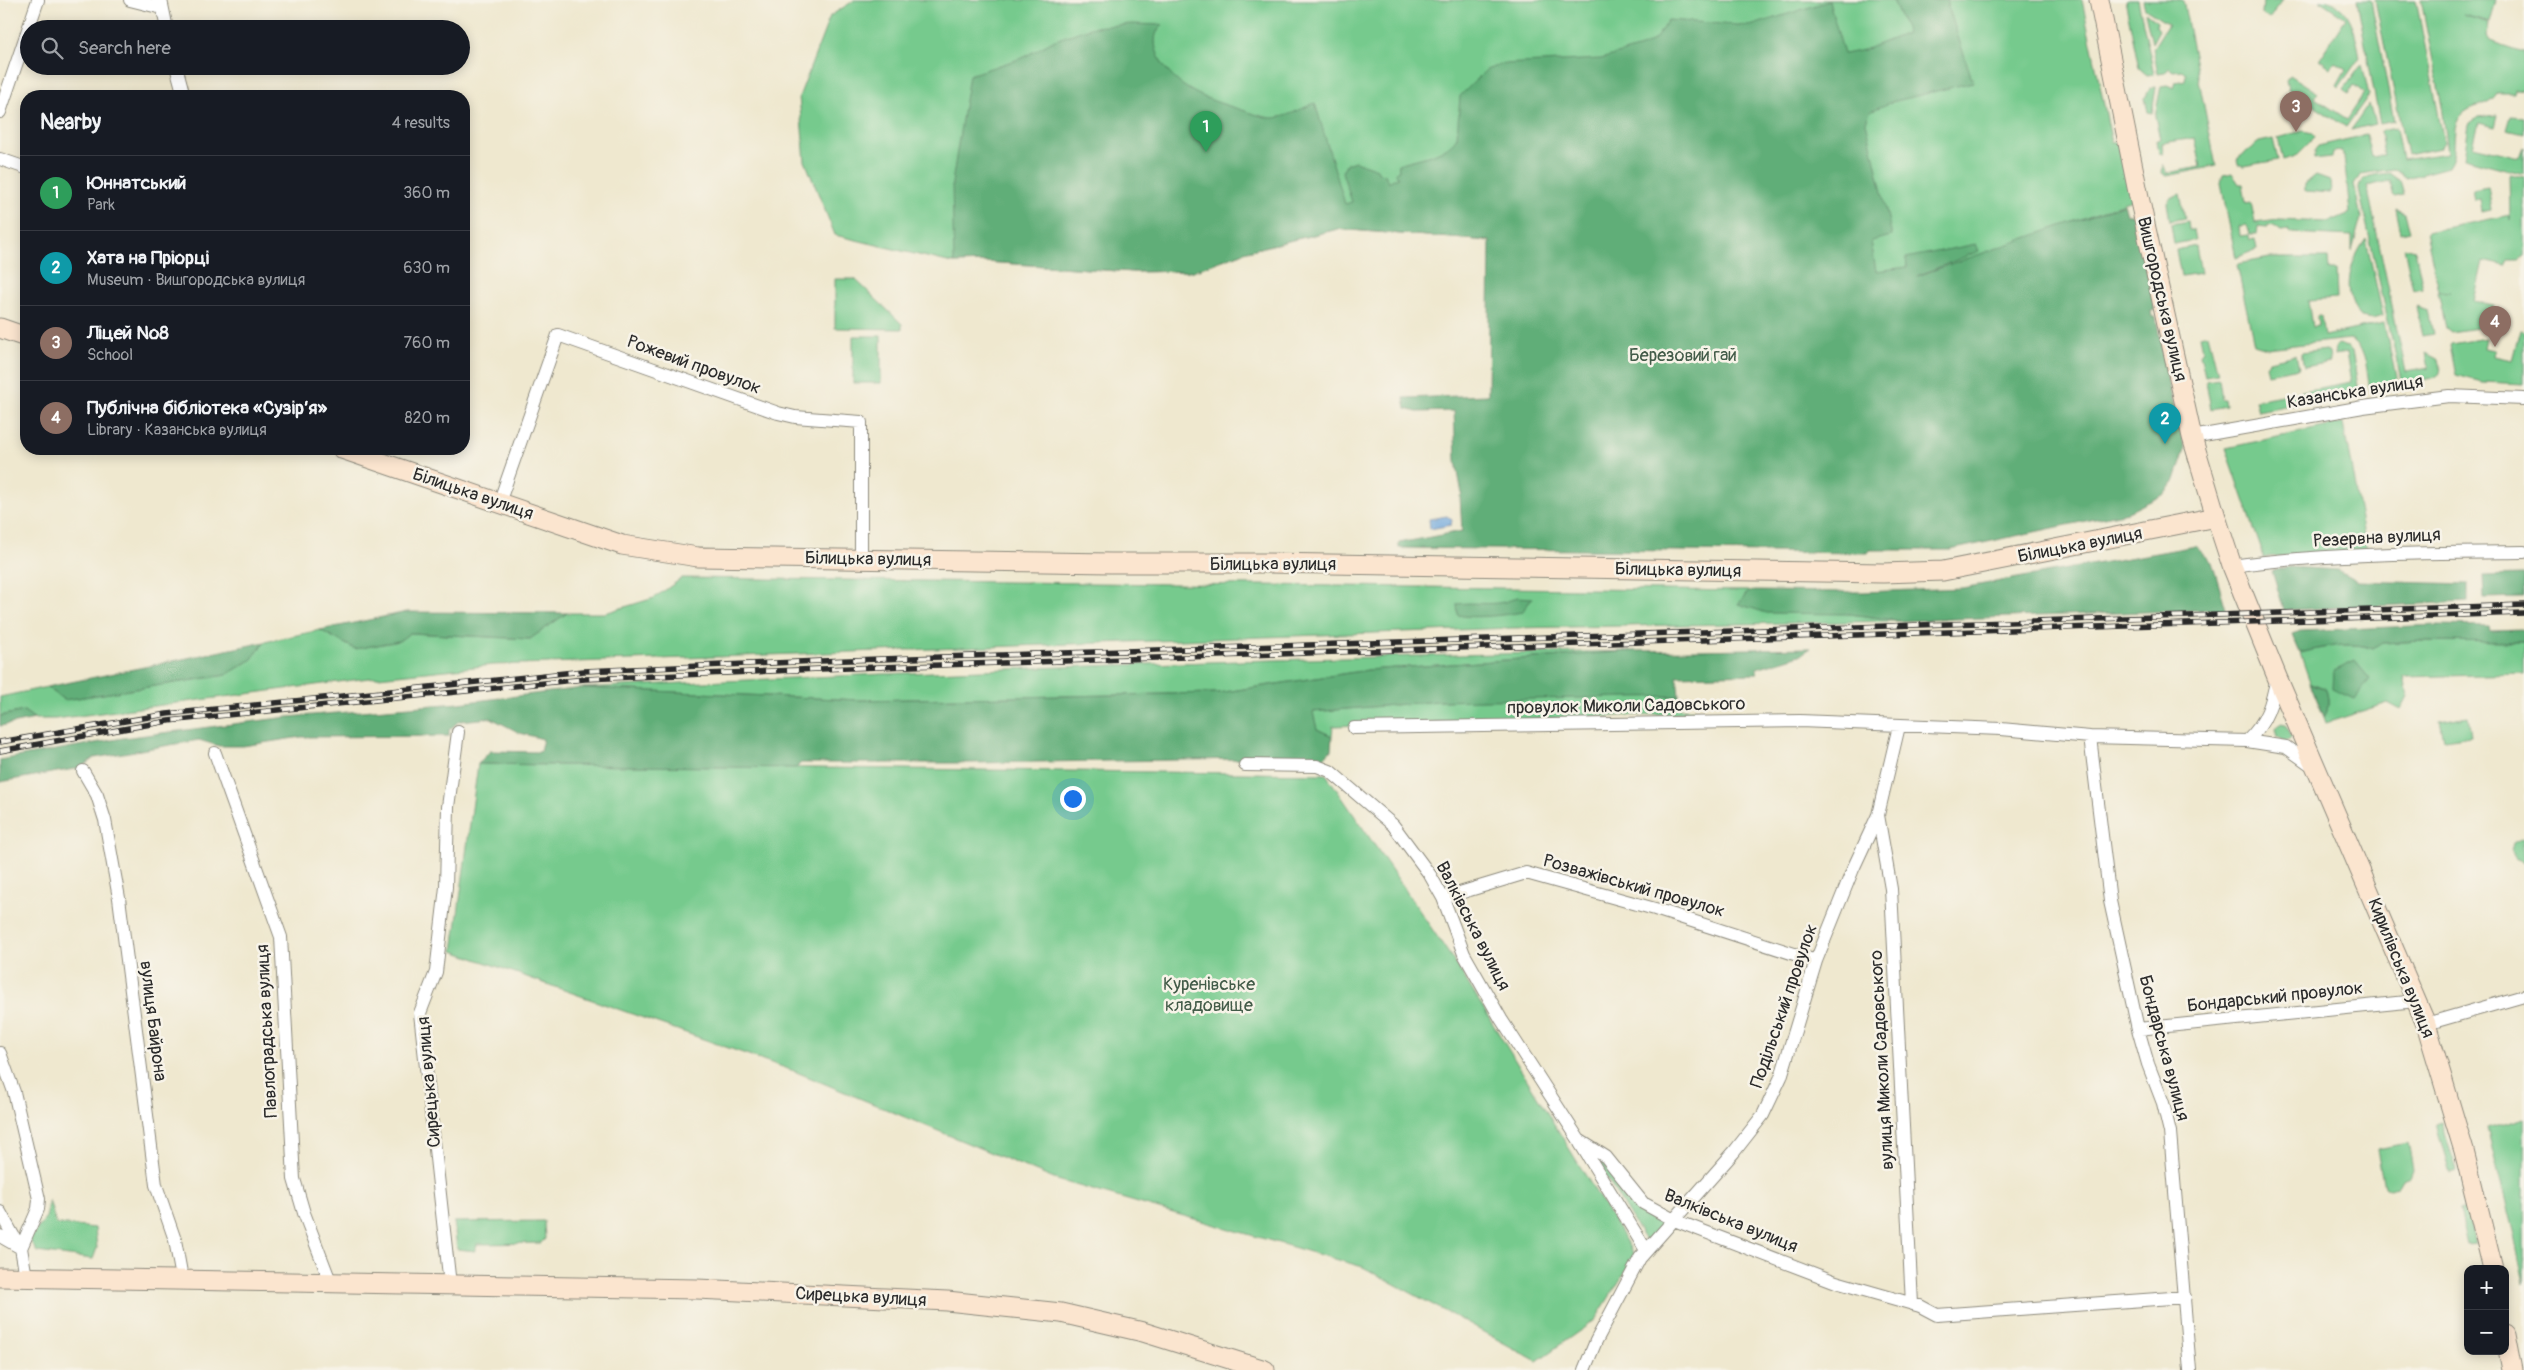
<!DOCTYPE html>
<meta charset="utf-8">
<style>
:root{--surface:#171b24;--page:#20242c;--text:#f1f3f6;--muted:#9ea1a6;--line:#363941;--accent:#ea580c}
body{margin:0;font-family:Pangolin,sans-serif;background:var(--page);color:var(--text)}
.controls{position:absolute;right:15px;bottom:15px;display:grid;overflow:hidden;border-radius:10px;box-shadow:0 2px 12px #0003}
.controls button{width:45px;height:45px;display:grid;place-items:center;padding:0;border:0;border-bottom:1px solid var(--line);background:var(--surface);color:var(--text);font:25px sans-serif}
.you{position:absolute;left:1072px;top:798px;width:18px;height:18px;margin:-12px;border:4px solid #fff;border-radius:50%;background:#1a73e8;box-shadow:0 0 0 8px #1a73e833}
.badge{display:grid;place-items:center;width:32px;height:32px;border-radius:50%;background:var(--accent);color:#fff;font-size:16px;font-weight:700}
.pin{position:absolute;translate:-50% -41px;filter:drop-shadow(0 1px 2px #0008)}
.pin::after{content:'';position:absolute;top:26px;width:18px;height:15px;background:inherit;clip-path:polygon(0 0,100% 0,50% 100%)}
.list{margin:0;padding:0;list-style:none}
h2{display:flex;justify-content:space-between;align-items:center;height:65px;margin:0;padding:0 20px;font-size:21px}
h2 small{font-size:16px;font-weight:400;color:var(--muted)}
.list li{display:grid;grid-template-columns:32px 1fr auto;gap:15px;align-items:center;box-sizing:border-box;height:75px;padding:0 20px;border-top:1px solid var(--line)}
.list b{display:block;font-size:19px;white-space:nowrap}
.list p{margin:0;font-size:16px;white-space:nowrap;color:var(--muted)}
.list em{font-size:16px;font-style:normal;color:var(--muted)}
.icon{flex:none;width:28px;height:28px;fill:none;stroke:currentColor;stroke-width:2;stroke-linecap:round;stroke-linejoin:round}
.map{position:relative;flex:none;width:2524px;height:1370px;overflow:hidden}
.search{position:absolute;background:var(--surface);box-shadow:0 2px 12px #0003;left:20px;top:20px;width:450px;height:55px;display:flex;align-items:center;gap:12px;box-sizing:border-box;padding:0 18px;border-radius:28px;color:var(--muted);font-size:19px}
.panel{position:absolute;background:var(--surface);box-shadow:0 2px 12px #0003;left:20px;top:90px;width:450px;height:365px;border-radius:20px}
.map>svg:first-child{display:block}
.green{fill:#76ca8d;stroke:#507a5c}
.forest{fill:#60ae78;stroke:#466c52}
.water{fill:#6da6dc;stroke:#4c6884}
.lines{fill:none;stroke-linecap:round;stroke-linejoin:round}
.minor-casing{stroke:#8d8a7d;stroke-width:14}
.secondary-casing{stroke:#8d8a7d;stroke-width:21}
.minor{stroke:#fff;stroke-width:12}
.secondary{stroke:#fbe5cf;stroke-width:19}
.rail-casing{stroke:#2b2b2b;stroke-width:5.5}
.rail{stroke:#f7f3e8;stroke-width:4;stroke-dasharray:11;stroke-linecap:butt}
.labels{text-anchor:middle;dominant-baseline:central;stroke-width:5;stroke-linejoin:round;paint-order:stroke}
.street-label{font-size:18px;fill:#2b2b2b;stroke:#f7f3e8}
.park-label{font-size:18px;fill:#425b48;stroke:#f7f3e8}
</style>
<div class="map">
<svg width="2524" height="1370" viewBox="0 0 2524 1370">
<rect width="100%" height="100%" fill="#f7f3e8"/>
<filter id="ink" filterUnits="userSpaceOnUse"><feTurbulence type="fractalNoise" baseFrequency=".02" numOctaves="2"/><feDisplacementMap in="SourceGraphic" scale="10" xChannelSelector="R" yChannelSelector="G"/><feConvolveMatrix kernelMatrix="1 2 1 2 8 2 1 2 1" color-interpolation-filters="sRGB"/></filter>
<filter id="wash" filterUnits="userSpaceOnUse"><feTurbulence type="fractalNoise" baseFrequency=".0096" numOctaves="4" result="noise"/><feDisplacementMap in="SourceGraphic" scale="20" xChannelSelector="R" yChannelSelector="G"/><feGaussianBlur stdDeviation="1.12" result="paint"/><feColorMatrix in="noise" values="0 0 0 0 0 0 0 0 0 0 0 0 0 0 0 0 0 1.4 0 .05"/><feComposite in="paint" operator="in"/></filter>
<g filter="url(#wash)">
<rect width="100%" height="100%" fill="#efe8cf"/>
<path class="green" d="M 855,0 L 2082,0 L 2112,143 L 2120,142 L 2134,199 L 1869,299 L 1490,241 L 1338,229 L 1247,251 L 1193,271 L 1133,272 L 986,262 L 952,263 L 835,235 L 805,161 L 799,97 L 830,16 Z
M 2125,0 L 2138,0 L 2154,74 L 2147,75 L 2139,68 Z
M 2143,0 L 2183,0 L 2216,166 L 2167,176 L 2162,173 L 2163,164 L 2167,173 L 2201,167 L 2195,138 L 2162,143 L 2163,154 L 2159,153 L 2157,140 L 2160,139 L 2155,116 L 2161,86 L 2167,85 L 2174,88 L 2176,82 L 2185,80 L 2186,74 L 2182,70 L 2173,71 L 2169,68 L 2165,73 L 2158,74 L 2153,48 L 2168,24 L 2145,9 Z
M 2263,0 L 2283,0 L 2269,19 L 2262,14 Z
M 2319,0 C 2351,0 2355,32 2360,57 L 2339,87 L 2337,85 L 2346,69 L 2335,62 L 2331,68 L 2319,59 L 2346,18 Z
M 2357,0 L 2371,0 L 2394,121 L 2380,124 Z
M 2375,0 L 2416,0 L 2444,142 L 2440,148 L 2407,155 Z
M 2421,0 L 2496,0 L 2490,22 L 2463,15 L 2489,23 L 2487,36 L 2490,41 L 2524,52 L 2524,90 L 2515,89 L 2514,93 L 2497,93 C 2489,108 2469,103 2459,118 C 2450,132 2459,153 2448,167 L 2407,178 L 2393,169 L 2361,174 L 2354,184 L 2361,218 L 2352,251 L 2352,236 L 2290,233 L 2289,230 L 2281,231 L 2274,226 L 2268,225 L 2267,227 L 2258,226 L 2257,234 L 2250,234 L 2247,225 L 2239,226 L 2240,236 L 2249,235 L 2250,240 L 2255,239 L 2257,249 L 2236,258 L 2221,184 L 2223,175 L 2232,173 L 2239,184 L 2243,184 L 2246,203 L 2251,202 L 2255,223 L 2279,220 L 2329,222 L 2350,213 L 2344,156 L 2342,151 L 2333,152 L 2332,157 L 2314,159 L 2314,152 L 2318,146 L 2366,135 L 2371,156 L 2384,155 L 2380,131 L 2396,128 L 2402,160 L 2448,153 L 2443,112 Z
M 2145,13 L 2157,22 L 2156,26 L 2159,30 L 2152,43 Z
M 2362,64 L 2369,95 L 2346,127 L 2288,89 L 2286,80 L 2290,75 L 2318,93 L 2315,98 L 2347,119 L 2364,93 L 2354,85 L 2349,93 L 2344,89 Z
M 2156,87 L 2152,113 L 2148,112 L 2145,98 L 2150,88 Z
M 2369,104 L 2375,124 L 2351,130 Z
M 2498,115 L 2495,127 L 2479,123 L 2473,146 L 2520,157 L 2524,147 L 2524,174 L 2464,158 L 2469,124 L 2478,117 Z
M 2511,116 L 2524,117 L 2524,134 L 2507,130 Z
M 2303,131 L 2313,133 L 2315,137 L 2296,156 L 2283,160 L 2278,138 Z
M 2273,139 L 2278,160 L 2243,166 L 2238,164 L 2237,159 L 2259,142 Z
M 2389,173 L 2400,181 L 2404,195 L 2394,197 L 2390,181 L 2367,186 L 2406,372 L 2429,368 L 2426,353 L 2439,360 C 2441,366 2442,372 2437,377 L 2402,384 L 2359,190 C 2359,174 2377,175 2389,173 Z
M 2509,174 L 2524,177 L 2524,256 L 2518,260 L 2508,260 L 2505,266 L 2483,261 L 2474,301 L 2494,305 L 2489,326 L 2451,332 L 2446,328 L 2438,292 L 2450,292 L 2439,291 L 2426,232 L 2510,215 L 2510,220 Z
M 2316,175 L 2330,180 L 2331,193 L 2305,191 L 2305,184 Z
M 2488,187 L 2492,209 L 2482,211 L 2480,199 L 2474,200 L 2472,190 Z
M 2180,194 L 2185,218 L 2170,221 L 2167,203 L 2170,198 Z
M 2396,209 L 2405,213 L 2410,231 L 2401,233 Z
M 2188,221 L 2189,230 L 2193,230 L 2195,240 L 2174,244 L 2171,224 Z
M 2366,239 L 2383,316 L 2372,319 L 2361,317 C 2341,294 2349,262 2366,239 Z
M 2196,246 L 2201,273 L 2181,276 L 2176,250 Z
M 2404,247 L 2415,250 L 2423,288 L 2413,290 Z
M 2270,258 L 2328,258 L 2329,270 L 2336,270 L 2337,298 L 2308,300 L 2312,327 L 2318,326 L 2317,316 L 2321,316 L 2324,336 L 2384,323 L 2398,386 L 2370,390 C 2367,375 2367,346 2350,339 L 2267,348 L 2254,344 L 2237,264 Z
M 835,279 L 855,279 L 902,324 L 902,329 L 835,328 Z
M 2416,306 L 2428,310 L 2433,334 L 2422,336 Z
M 2520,330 L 2524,331 L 2524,384 L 2482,382 L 2456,375 L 2450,346 L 2451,344 L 2486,338 L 2484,348 L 2495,350 L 2494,356 L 2512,360 Z
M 2208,334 L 2218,374 L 2205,376 L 2200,354 L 2203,350 L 2200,336 Z
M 853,336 L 881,336 L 881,383 L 853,383 Z
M 2338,345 L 2348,347 L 2352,351 L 2359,392 L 2258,411 L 2255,400 L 2351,382 L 2346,353 L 2334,355 L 2335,347 Z
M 2325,350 L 2329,352 L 2330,362 L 2304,367 L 2301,353 Z
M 2296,355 L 2299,368 L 2268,374 L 2266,365 L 2269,361 Z
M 2219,379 L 2222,399 L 2225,399 L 2226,406 L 2211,409 L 2206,381 Z
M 2343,423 L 2367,552 L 2264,557 L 2226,448 Z
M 682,578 L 1749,591 L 1738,604 L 1850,614 L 1900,621 L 1512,628 L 493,665 L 369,678 L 55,719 L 35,719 L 24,711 L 0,716 L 0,697 L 47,687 L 64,700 L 226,675 L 251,660 L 265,642 L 320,630 L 355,649 L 399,641 L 409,633 L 530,639 L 567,613 L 605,613 L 654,598 Z
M 2422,641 L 2524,642 L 2524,674 L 2404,677 L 2408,696 L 2401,710 L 2388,703 L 2326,723 L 2324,717 C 2329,710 2329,698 2326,689 L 2310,682 L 2300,653 C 2321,648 2352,640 2373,649 L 2381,643 Z
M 1632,651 L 1368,670 L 1218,693 L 860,700 L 583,688 C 932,670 1282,658 1632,651 Z
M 1570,696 L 1679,696 L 1680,709 L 1696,710 L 1696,713 L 1333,726 L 1332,736 L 1317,729 L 1312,712 L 1439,701 Z
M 2468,716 L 2471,736 L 2444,740 L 2440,721 Z
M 2281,723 L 2285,724 L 2292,736 L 2286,742 L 2278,737 L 2276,729 Z
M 478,764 L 1326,774 L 1458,967 L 1635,1256 L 1595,1320 L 1537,1361 L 1363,1267 L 1054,1179 L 794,1071 L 453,951 Z
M 2524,838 L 2524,863 L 2515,859 L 2512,851 L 2514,843 Z
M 2524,1118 L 2524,1283 L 2514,1235 L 2487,1129 Z
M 2442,1122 L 2456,1171 L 2450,1173 L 2436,1124 Z
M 2408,1143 L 2413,1169 L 2410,1177 L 2402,1180 L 2398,1187 L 2389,1189 L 2384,1186 L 2377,1149 Z
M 1599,1159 L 1650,1220 L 1661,1217 L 1665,1221 L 1650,1241 L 1644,1239 L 1596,1161 Z
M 49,1200 L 56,1224 L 95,1228 L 97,1248 L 93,1259 L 37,1252 L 29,1239 L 46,1218 Z
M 2467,1209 L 2475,1244 L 2467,1245 L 2459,1210 Z
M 544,1221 L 545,1239 L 541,1243 L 477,1244 L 475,1251 L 457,1249 L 454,1222 Z"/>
<path class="forest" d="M 1893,0 L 1946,0 L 1973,82 L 1892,102 L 1870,111 L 1866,122 L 1892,236 L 1871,241 L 1876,271 L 1907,267 L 1906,258 L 1976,244 L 1979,251 L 1917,276 L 2124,204 L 2127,215 L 2136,214 L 2155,310 L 2151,311 L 2152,317 L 2156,317 L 2168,383 L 2185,449 L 2175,480 L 2163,495 L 2128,512 L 1950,550 L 1870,550 L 1868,553 L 1399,548 L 1399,543 L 1462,531 L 1460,496 L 1462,494 L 1456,461 L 1454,411 L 1417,412 L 1406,409 L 1404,398 L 1488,395 L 1490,241 L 1338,229 L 1247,251 L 1193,271 L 1133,272 L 986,262 L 954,263 L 952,183 L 969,75 L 1022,58 L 1055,40 L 1093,27 L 1132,24 L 1163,25 C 1155,31 1154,39 1156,49 C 1168,87 1205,99 1239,109 C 1249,112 1261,117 1272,118 C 1286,118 1302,108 1315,103 L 1345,204 L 1352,202 L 1342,172 L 1346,164 L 1355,161 L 1377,169 L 1379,173 L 1385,174 L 1388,182 L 1398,177 L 1395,172 L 1399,170 L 1398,164 C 1417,158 1446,155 1457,137 L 1460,96 L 1486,70 L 1503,64 L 1601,59 L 1644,46 L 1656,38 L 1668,20 L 1750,26 L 1829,1 L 1844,54 L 1864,50 L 1907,33 Z
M 2195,546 L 2212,562 L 2226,609 L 1900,621 L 1850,614 L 1767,613 L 1738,604 L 1749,591 L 1863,592 L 1962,588 Z
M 2289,567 L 2338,570 L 2357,581 L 2468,584 L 2468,602 L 2284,610 L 2272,571 Z
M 2524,575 L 2524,597 L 2484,598 L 2483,576 Z
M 1517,597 L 1532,598 L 1522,612 C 1507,615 1472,619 1458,615 L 1457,604 C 1479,601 1497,608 1517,597 Z
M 407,612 L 567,613 L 530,639 L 410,633 L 399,641 L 355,649 L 320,630 Z
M 2437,625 L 2488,626 L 2489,631 L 2524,630 L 2524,642 L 2422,641 L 2382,643 L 2373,649 C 2352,640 2321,648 2300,653 L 2292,634 L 2301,631 Z
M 265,642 L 251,660 L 226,675 L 64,700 L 47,687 Z
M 1811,648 L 1800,655 L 1757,668 L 1757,674 L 1677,676 L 1679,696 L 1439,701 L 1313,712 L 1317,729 L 1332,736 L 1331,750 L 1324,758 L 967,763 L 801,763 L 796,768 L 478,764 L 490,751 L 540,752 L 543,739 L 520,733 L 491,718 L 459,721 L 449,730 L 449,736 L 301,737 L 243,746 L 219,746 L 199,740 L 94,758 L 80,768 L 0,782 L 0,760 L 123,738 L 288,717 L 459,703 L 583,688 L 860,700 L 1218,693 L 1368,670 L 1632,651 Z
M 2355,661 L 2370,679 L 2355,699 L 2333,689 L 2334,671 Z
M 2310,683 L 2326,689 C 2329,698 2329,710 2324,717 Z
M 24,711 L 35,719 L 0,726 L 0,716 Z"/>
<path class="water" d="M 1447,516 L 1452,520 L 1451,525 L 1430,529 L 1429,519 Z"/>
</g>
<g filter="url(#ink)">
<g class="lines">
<defs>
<path id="minor" d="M 130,0 L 162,8
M 161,0 L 167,29
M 176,66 L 184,96
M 0,112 L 38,0
M 0,159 L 26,168
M 2192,437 L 2363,407 L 2449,396 L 2524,399
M 499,503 L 558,335 L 778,413 L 795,417 L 861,422 L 861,560
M 2232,566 C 2328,553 2427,553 2524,552
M 1354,728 L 1800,721 L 2001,729 L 2090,737 L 2247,741 L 2286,747 L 2314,767
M 2090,737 L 2110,901 L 2138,1029 L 2148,1064 L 2163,1103 L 2170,1132 L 2190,1370
M 2247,741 C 2267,722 2272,703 2277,677
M 215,753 L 281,937 L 294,1179 L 304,1213 L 330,1281
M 1245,765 L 1317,766 L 1330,771 L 1393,825 L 1430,875 L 1443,898 L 1464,954 L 1501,1019 L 1579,1140 L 1606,1157 L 1643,1203 L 1674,1220 L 1836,1282 L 1920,1306 L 1937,1315 L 2185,1297
M 83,771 L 97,795 L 105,820 L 119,898 L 156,1185 L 175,1240 L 182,1278
M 1878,815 L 1891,889 L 1912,1304
M 1443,898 L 1526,873 L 1655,909 L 1816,961
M 2426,1024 L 2524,996
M 2138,1029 L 2416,1001
M 0,1053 L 14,1092 L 39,1199 L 38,1209 L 21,1248
M 1580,1143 L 1646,1250
M 0,1212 L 19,1246
M 0,1236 L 21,1248 L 26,1277
M 450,1285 L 420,1013 L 436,972 L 446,887 L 448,807 L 458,732
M 1584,1370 L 1596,1341 L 1640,1258 L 1734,1152 L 1763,1115 L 1781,1077 L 1816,961 L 1853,869 L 1878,815 L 1899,726"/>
<path id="secondary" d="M 2099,0 L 2139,197 L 2192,437 L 2216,517 L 2232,566 L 2277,677 L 2426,1024 L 2464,1151 L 2493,1269
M 0,328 L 26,337
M 342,449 L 622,545 L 698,557 L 1111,563 L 1267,563 L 1883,573 L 1943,571 L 2216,517
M 0,1277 L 697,1289 L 947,1301 L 1061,1313 L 1143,1332 L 1265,1370
M 2505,1334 L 2512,1370"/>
</defs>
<use href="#minor" class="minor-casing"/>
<use href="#secondary" class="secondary-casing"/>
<use href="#minor" class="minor"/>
<use href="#secondary" class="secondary"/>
<defs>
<path id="rail" d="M 0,742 L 167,714 L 584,671 L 820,661 L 2524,605
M 0,751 L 168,721 L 585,679 L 820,669 L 2524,613"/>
</defs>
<use href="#rail" class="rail-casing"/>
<use href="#rail" class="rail"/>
</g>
</g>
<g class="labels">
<g class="street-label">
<text transform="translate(2162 299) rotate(77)">Вишгородська вулиця</text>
<text transform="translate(694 365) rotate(20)">Рожевий провулок</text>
<text transform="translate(2355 392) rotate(-9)">Казанська вулиця</text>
<text transform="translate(473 494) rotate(19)">Білицька вулиця</text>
<text transform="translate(2377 538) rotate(-3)">Резервна вулиця</text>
<text transform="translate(2080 545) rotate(-11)">Білицька вулиця</text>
<text transform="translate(868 559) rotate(1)">Білицька вулиця</text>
<text x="1273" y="564">Білицька вулиця</text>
<text transform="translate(1678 570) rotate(1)">Білицька вулиця</text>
<text transform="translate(1626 706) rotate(-1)">провулок Миколи Садовського</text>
<text transform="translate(1634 886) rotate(16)">Розважівський провулок</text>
<text transform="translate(1473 926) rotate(63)">Валківська вулиця</text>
<text transform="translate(2401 968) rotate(68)">Кирилівська вулиця</text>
<text transform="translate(2275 997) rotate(-6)">Бондарський провулок</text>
<text transform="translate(1784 1006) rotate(-71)">Подільський провулок</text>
<text transform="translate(153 1021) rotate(83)">вулиця Байрона</text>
<text transform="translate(267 1031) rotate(-93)">Павлоградська вулиця</text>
<text transform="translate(2164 1048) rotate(75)">Бондарська вулиця</text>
<text transform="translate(1882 1060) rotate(-93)">вулиця Миколи Садовського</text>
<text transform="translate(429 1082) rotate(-95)">Сирецька вулиця</text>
<text transform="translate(1731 1221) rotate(22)">Валківська вулиця</text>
<text transform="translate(861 1297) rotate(3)">Сирецька вулиця</text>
</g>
<g class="park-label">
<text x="1683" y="355">Березовий гай</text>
<text x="1209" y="984">Куренівське<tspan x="1209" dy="21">кладовище</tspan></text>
</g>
</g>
</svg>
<div class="controls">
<button>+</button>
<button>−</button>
</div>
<div class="you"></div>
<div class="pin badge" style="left:1206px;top:152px;background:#2e9e5b">1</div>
<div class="pin badge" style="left:2165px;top:444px;background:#0f9aa8">2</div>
<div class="pin badge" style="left:2296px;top:132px;background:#8d6e63">3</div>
<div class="pin badge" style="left:2495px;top:347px;background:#8d6e63">4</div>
<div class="search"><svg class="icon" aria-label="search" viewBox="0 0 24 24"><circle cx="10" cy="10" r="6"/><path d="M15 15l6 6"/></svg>Search here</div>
<section class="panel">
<h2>Nearby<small>4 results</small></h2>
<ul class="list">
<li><span class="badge" style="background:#2e9e5b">1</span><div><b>Юннатський</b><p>Park</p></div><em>360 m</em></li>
<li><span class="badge" style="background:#0f9aa8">2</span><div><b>Хата на Пріорці</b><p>Museum · Вишгородська вулиця</p></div><em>630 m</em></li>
<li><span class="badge" style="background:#8d6e63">3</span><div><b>Ліцей №8</b><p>School</p></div><em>760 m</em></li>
<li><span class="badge" style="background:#8d6e63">4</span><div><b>Публічна бібліотека «Сузір’я»</b><p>Library · Казанська вулиця</p></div><em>820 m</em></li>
</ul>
</section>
</div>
